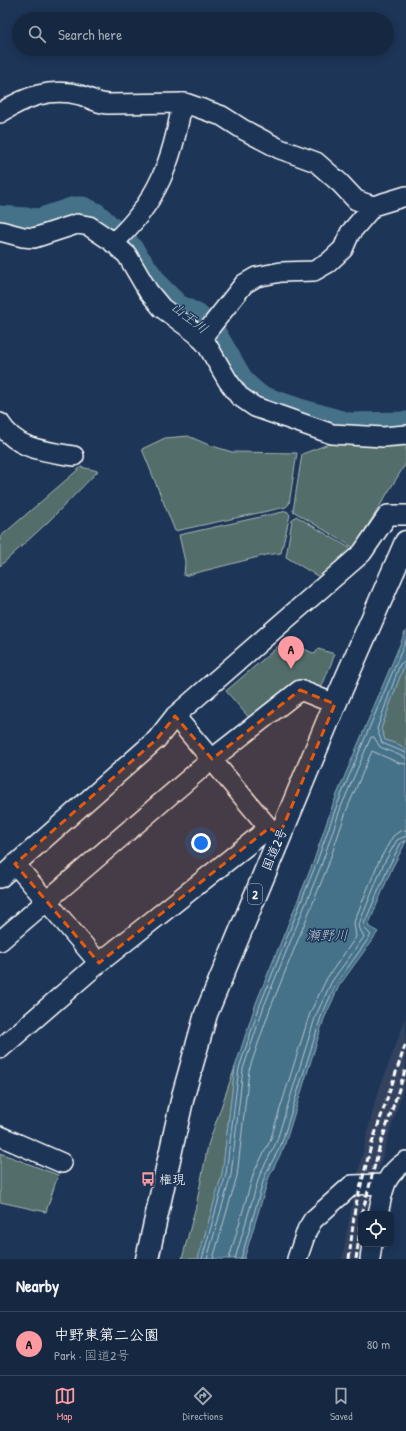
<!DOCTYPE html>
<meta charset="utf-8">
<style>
:root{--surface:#162841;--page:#1f3048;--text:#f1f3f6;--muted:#9ea6b1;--line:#35445a;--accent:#ff9aa2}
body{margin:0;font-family:"Patrick Hand","Klee One",sans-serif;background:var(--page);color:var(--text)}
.controls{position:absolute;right:12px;bottom:12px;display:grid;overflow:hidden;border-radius:8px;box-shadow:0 2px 10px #0003}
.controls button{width:36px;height:36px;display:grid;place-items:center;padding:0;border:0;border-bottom:1px solid var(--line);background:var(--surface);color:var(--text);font:20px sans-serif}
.you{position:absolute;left:201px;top:843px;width:14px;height:14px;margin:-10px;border:3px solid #fff;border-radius:50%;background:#1a73e8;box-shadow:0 0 0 6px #1a73e833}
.badge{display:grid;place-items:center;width:26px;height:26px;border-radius:50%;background:var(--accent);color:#111;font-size:13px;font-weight:700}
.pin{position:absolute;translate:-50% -33px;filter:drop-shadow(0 1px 2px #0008)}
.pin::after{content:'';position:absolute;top:21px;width:14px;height:12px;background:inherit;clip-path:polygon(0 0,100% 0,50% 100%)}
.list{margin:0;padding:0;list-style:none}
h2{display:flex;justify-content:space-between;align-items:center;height:52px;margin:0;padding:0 16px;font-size:17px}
h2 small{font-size:13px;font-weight:400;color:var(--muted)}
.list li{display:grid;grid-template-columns:26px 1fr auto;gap:12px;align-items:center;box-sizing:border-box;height:64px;padding:0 16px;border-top:1px solid var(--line)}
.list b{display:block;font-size:15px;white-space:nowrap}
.list p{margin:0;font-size:13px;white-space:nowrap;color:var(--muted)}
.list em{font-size:13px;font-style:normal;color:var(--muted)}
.icon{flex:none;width:22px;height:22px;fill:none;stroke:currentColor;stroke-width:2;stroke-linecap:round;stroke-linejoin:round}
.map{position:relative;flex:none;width:406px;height:1259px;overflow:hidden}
.search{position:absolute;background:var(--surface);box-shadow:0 2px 10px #0003;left:12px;right:12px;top:12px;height:44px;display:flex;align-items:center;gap:10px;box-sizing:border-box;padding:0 14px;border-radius:22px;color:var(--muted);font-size:15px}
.sheet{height:116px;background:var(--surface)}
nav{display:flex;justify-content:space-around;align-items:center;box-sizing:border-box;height:56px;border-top:1px solid var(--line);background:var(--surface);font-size:11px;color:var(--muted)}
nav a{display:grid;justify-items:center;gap:2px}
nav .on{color:var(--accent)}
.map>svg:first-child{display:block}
.built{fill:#32425e}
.green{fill:#536d6a;stroke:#a9b6b4}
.water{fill:#457189;stroke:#8faab8}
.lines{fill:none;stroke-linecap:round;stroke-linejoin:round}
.shore{stroke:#b5c6d0;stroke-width:1}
.river{stroke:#457189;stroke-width:29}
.street-casing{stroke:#fff;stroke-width:22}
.highway-casing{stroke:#fff;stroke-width:25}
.street{stroke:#1d3557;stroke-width:19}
.highway{stroke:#1d3557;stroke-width:22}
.rail{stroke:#fff;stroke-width:3;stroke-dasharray:6 3;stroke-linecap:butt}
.marked{fill:#e8590c;fill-opacity:0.2;stroke:#e8590c;stroke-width:3;stroke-dasharray:8 5;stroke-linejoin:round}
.labels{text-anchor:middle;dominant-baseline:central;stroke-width:3;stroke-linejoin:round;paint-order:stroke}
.shield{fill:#1d3557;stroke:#bbc2cd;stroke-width:1}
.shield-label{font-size:12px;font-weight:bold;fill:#fff}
.street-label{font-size:13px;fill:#fff;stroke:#1d3557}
.poi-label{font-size:13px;fill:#fff;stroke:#1d3557;text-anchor:start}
.water-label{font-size:14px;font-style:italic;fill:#b5c6d0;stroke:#1d3557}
</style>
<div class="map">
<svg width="406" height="1259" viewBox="0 0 406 1259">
<rect width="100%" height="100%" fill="#1d3557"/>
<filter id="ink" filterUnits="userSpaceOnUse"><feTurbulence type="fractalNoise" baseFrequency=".025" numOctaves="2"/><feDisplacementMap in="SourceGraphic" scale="8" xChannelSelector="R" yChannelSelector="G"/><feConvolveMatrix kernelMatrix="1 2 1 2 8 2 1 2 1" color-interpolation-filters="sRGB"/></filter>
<g filter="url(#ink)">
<path class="built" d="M 406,1017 L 406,1080 L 376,1178 L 369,1214 L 361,1214 L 361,1244 L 364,1244 L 361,1259 L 342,1259 L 356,1181 L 375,1101 Z"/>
<path class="green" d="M 188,436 L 209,445 L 232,452 L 297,453 L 289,504 L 286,507 L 175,531 L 142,449 L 165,438 Z
M 334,442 L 406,444 L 406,463 L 354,548 L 293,511 L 302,454 Z
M 81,467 L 98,471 L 48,522 L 0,566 L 0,537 Z
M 287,511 L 290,515 L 281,553 L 266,555 L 184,576 L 185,562 L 179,535 Z
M 296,516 L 353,550 L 324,580 L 286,557 L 292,520 Z
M 288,638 L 300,647 L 315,654 L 318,649 L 335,654 L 320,691 L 251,720 L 226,691 Z
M 406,660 L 406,750 L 400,745 L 385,740 L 381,729 Z
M 235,1067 L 222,1174 L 198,1259 L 182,1259 L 196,1206 L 208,1145 Z
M 0,1153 L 58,1175 L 46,1212 L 0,1202 Z"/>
<path class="water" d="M 406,630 L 406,660 L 381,729 L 385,740 L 400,745 L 406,750 L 406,842 L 392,868 L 368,926 L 378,932 L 339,986 L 324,1019 L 284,1147 L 269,1177 L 244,1259 L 198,1259 L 222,1174 L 235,1067 L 256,1003 L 313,863 L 333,804 Z"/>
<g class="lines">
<path class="shore" d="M 406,661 L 400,664 L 377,729 L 382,743 L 406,753
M 202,1259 L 226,1174 L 239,1068 L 260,1005 L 316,864 L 337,805 L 406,640
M 207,1259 L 231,1175 L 243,1069 L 264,1006 L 321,866 L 341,807 L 371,737 L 374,737 L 380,747 L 406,758
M 213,1259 L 237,1176 L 249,1070 L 270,1009 L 327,868 L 347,809 L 372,751 L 399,763 L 406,764
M 229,1259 L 254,1172 L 270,1141 L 310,1013 L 327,978 L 356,937 L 354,922 L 379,861 L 393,836 L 400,831 L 406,830
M 235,1259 L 260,1174 L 276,1143 L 316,1015 L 332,981 L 364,937 L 360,929 L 359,924 L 384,863 L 397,840 L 406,836
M 241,1259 L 265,1175 L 281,1145 L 321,1017 L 336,984 L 371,935 L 365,929 L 364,924 L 389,866 L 401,843 L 406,841"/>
<path class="river" d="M 0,220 L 39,223 L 75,211 L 82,211 L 95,217 L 126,246 L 157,289 L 176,308 L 196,318 L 212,334 L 241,384 L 258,399 L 299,413 L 348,427 L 406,426"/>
<defs>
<path id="street" d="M 0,113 C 25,97 51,87 80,95 C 90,98 96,103 107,104 L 185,103 L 222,116 L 244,130 L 280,149 L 316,162 L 340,183 L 356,200 L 373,206 L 406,196
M 0,231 L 23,237 L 34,238 L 77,224 L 89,226 L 110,240 L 127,255 L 148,291 L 162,308 L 197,334 L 207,345 L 228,381 L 239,396 L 255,407 L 332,434 L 383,437 L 406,435
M 113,243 C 157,203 173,160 182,103
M 201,339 L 244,284 L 256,277 L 281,272 L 314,271 L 328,263 L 343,249 L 350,233 L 373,206
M 0,423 C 17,450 45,451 74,456
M 175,716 L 269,828 L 280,834
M 15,864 L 99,963
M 0,878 L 157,739 L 175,716 L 362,553 L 388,515 L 406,515
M 0,941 L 212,759 L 300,690 L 335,704
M 0,1049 L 99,963 L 269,828
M 0,1136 L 62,1163
M 378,1214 C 384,1188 383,1177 406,1161
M 297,1259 L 307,1230 L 313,1220 L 343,1193 L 352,1185 L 384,1184
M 370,1259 L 372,1244"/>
<path id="highway" d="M 147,1259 L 183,1096 L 206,1014 L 335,704 L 406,542"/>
</defs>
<use href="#street" class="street-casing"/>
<use href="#highway" class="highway-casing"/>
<use href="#street" class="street"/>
<use href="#highway" class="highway"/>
<path class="rail" d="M 362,1214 L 379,1149 L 406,1068
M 349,1259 L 355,1208 L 371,1146 L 406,1043
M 356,1259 L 361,1223"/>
</g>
</g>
<path class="marked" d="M 300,690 L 335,704 L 280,834 L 269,828 L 99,963 L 15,864 L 157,739 L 175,716 L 212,759 Z"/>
<defs>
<symbol id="bus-bare" viewBox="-9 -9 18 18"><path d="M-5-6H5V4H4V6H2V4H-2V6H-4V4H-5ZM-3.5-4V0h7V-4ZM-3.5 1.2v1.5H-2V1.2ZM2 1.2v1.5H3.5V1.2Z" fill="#ff9aa2" stroke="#1d3557" stroke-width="2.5" paint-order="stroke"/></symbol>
</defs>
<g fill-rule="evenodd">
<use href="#bus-bare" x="138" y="1169" width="20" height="20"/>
</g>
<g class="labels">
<rect class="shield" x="248" y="884" width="14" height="20" rx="3"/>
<g class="shield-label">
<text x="255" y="894">2</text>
</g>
<g class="street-label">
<text transform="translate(274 849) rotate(-67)">国道2号</text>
</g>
<g class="poi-label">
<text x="159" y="1179">権現</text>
</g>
<g class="water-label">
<text transform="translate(190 317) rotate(38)">山王川</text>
<text x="327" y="934">瀬野川</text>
</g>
</g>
</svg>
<div class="controls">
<button><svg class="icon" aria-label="locate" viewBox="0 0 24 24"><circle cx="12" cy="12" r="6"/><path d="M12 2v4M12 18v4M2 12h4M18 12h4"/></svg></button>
</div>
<div class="you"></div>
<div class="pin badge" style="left:291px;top:669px">A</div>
<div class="search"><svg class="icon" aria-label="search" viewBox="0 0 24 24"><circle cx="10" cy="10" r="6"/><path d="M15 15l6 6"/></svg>Search here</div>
</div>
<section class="sheet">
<h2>Nearby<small></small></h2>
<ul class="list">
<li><span class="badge">A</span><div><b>中野東第二公園</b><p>Park · 国道2号</p></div><em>80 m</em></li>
</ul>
</section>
<nav>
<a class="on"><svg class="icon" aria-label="map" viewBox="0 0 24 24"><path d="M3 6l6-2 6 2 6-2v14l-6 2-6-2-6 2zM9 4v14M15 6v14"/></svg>Map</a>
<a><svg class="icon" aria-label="directions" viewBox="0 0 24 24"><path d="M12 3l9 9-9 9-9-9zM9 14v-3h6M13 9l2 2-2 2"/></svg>Directions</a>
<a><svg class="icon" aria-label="saved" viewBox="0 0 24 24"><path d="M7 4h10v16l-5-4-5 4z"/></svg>Saved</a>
</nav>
